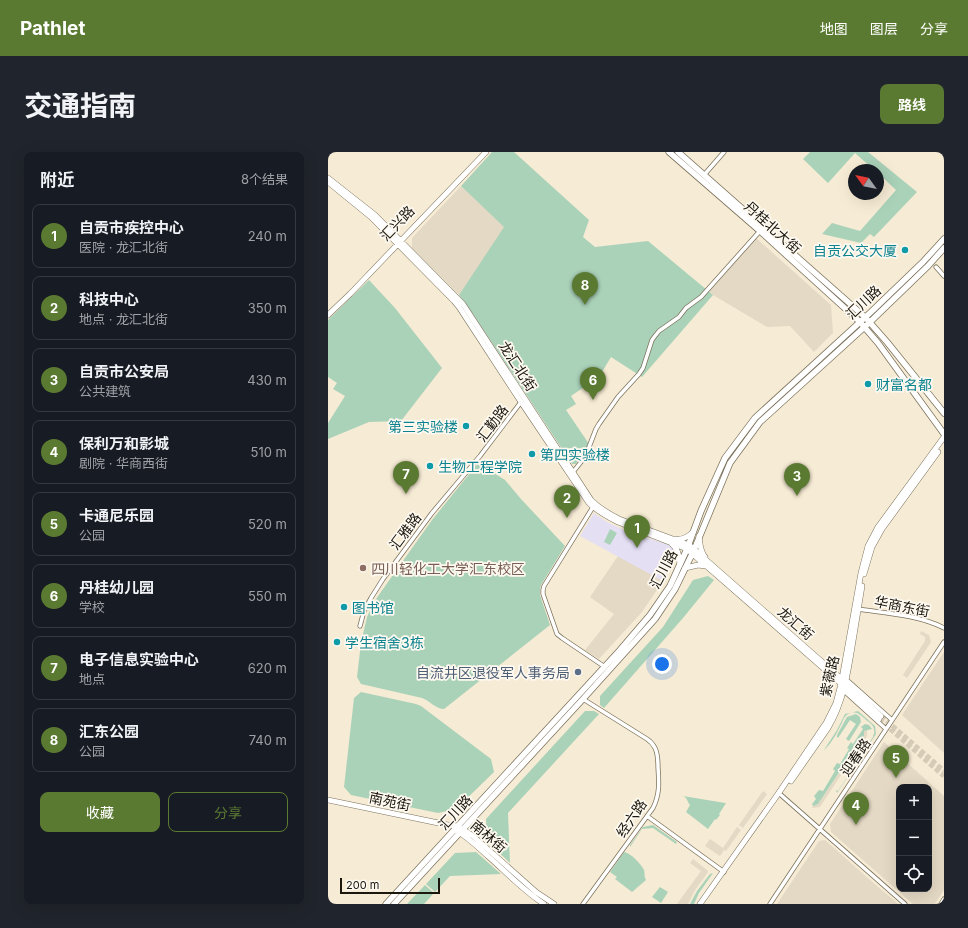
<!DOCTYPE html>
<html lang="zh">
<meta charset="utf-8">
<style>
:root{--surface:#171b24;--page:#20242c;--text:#f1f3f6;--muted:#9ea1a6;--line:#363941;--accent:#5b7a31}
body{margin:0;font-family:Inter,"Noto Sans SC",sans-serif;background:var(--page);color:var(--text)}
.controls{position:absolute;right:12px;bottom:12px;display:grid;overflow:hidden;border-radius:8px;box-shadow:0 4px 16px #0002}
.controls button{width:36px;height:36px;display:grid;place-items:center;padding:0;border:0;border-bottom:1px solid var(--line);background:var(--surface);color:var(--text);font:20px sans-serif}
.compass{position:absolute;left:520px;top:12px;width:36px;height:36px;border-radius:50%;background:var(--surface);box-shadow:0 4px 16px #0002;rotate:303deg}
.scale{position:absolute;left:12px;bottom:10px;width:100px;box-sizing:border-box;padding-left:4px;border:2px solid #1b170f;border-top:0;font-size:11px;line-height:14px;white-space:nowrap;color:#1b170f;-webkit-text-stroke:3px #fef9f0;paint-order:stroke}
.you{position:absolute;left:334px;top:512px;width:14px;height:14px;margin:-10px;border:3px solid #fff;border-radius:50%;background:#1a73e8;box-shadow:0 0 0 6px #1a73e833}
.badge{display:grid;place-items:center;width:26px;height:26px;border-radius:50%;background:var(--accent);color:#fff;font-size:13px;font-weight:700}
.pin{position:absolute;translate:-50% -33px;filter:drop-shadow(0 1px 2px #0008)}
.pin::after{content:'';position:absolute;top:21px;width:14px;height:12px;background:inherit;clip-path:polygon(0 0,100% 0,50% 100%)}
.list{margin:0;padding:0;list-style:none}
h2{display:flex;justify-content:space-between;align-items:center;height:52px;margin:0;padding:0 16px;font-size:17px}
h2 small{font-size:13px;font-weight:400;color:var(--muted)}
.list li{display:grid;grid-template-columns:26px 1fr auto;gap:12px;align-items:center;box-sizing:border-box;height:64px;margin:0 8px 8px;padding:0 8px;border:1px solid var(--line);border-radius:8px}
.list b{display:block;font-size:15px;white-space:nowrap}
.list p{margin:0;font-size:13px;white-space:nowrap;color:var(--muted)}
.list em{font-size:13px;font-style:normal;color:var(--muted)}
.actions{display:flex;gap:8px;padding:12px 16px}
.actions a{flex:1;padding:9px 0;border:1px solid var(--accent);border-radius:8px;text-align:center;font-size:14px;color:var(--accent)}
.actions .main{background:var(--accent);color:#fff}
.icon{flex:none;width:22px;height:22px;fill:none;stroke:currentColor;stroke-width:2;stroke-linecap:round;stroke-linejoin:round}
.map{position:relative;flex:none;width:616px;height:752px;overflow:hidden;border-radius:8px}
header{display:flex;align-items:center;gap:24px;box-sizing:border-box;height:56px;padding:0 20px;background:var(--accent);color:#fff}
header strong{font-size:19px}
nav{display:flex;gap:22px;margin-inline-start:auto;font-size:14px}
.intro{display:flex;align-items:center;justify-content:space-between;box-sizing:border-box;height:96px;padding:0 24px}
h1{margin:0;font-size:28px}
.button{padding:10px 18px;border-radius:8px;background:var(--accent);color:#fff;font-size:14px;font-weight:700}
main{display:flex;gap:24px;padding:0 24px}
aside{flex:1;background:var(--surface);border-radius:8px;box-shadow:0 4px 16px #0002}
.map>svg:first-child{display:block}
.commercial{fill:#e4d9c4;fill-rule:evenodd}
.medical{fill:#e5dff4}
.green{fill:#aad2b9}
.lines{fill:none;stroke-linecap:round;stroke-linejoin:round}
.secondary-tunnel{stroke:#d5cbb6;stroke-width:5;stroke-dasharray:5 2.5;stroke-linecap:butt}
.street-casing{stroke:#7c725d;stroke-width:5}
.secondary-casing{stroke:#7c725d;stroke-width:6}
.primary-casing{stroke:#7c725d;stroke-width:7}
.street{stroke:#fff;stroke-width:3.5}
.secondary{stroke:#fff;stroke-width:5}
.primary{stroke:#fff;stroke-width:5.5}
.culture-dot{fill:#0f9aa8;stroke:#fef9f0;stroke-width:1.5}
.education-dot{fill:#8d6e63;stroke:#fef9f0;stroke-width:1.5}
.service-dot{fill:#5c6f8a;stroke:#fef9f0;stroke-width:1.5}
.labels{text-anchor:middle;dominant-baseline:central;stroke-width:3.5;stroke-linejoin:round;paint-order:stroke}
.street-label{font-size:14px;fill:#1b170f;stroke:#fef9f0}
.culture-label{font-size:14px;fill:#0d838f;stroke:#fef9f0;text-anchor:start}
.education-label{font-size:14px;fill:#785e54;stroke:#fef9f0;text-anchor:start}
.service-label{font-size:14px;fill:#4e5e75;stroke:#fef9f0;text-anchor:end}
</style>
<header>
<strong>Pathlet</strong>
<nav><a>地图</a><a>图层</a><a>分享</a></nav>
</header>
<div class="intro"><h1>交通指南</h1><a class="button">路线</a></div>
<main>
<aside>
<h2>附近<small>8个结果</small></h2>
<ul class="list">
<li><span class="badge">1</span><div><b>自贡市疾控中心</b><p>医院 · 龙汇北街</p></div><em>240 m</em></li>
<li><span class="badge">2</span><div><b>科技中心</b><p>地点 · 龙汇北街</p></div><em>350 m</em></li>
<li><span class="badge">3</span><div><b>自贡市公安局</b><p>公共建筑</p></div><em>430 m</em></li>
<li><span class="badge">4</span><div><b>保利万和影城</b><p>剧院 · 华商西街</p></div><em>510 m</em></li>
<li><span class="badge">5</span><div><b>卡通尼乐园</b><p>公园</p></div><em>520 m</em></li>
<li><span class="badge">6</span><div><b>丹桂幼儿园</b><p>学校</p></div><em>550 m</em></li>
<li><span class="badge">7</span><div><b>电子信息实验中心</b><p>地点</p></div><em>620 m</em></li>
<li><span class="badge">8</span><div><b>汇东公园</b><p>公园</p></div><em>740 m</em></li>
</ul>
<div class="actions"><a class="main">收藏</a><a>分享</a></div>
</aside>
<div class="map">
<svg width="616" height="752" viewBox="0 0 616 752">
<rect width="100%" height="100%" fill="#f6ebd4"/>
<path class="commercial" d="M 133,34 L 177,75 L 131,143 L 84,96 L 84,86 Z
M 428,86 L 503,153 L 505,181 L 486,200 L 462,174 L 439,175 L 385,143 L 381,139 Z
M 290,404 L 335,429 L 314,460 L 271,507 L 257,498 L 286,462 L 262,445 Z
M 593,479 L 601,483 L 603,490 L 579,526 L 575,523 L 597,489 L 597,485 L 592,482 Z
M 616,500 L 616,601 L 574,563 Z
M 539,578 L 539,584 L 515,622 L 512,620 L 536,583 L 536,579 Z
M 556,590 L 616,644 L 616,738 L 607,752 L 585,752 L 503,680 L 502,672 ZM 571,635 L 601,635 L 601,737 L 571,737 Z
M 511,621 L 513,623 L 492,655 L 485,656 L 484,655 L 486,653 L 490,652 Z
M 435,639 L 439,642 L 415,676 L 411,673 Z
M 409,675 L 413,678 L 398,699 L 396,698 L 392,704 L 377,694 L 382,687 L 395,696 Z
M 497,688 L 541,727 L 570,752 L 449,752 L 491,689 Z
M 365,707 L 379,718 L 380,720 L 367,738 L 360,752 L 349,752 L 373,719 L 362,711 Z"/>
<path class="medical" d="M 266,361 L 279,370 L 296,378 L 344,394 L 346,397 L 345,403 L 343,409 L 343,414 L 335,429 L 252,384 Z"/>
<path class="green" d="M 164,0 L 186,0 L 261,68 L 255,85 L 267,95 L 320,89 L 385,143 L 314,225 L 283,205 L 271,225 L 243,244 L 248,252 L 238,258 L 261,292 L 248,312 L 244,312 L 145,162 L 131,143 L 176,75 L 133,34 Z
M 482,0 L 540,0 L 589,40 L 546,85 L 542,82 L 533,91 L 494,82 L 504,71 L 532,79 L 568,38 L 550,21 L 550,18 L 546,18 L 527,1 L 500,31 L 475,7 Z
M 41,128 L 67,156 L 114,216 L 73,269 L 41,270 L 0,287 L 0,271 L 17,244 L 5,237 L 9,231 L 0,225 L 0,168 Z
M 150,311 L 177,328 L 193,347 L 237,394 L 213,433 L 212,438 L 212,443 L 222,473 L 116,557 C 108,557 102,549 94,546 L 33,532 L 29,525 L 33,491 L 39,465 L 46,450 L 55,437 L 104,368 Z
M 282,377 L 289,381 L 282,393 L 276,390 Z
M 380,424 L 386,428 L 355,466 L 276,556 L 272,553 L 272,544 L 335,475 L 365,428 Z
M 33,540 L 88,552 L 93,554 L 163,607 L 166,620 L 128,657 L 110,661 L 23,643 L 16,635 L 26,546 Z
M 257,559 L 266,559 L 271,562 L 180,661 L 182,711 L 159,689 L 158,667 Z
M 530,559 L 547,574 L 548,582 L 509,641 L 508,638 L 510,639 L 545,585 L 545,584 C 546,581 547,581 546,578 C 546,573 541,570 538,568 C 531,561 524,556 516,566 C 512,575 504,592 496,598 L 509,578 L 517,562 Z
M 528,562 L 532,565 L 533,570 L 521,589 L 518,587 L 528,572 L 522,568 L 510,586 L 509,585 L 509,583 L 519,565 Z
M 537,572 L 541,573 L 544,577 L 536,579 L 536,583 L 490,652 L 485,654 L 484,652 L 488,647 L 486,644 L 491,638 L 495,639 L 507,619 L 505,617 L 509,611 L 512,612 L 521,597 L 519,596 L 523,590 L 525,592 L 535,577 L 533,575 Z
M 355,644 L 397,651 L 398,651 L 391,662 L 392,663 L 388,668 L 387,667 L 380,677 L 358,660 L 362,653 C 359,650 360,646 355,644 Z
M 325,673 L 349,690 L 348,692 L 325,676 L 314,677 L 302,695 L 302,693 L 315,675 Z
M 148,700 L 173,722 L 122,724 L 107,740 L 98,732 L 127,701 Z
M 296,700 C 303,701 313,712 316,718 C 317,722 316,725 318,728 L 304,740 L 287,727 L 289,725 L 282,720 Z
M 385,721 L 371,741 L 366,752 L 362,752 L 369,739 L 382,722 Z
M 97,733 L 106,741 L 96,752 L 79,752 Z
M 332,735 L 340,740 L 333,751 L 324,745 Z"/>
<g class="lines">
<path class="secondary-tunnel" d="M 553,564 L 616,619
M 551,567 L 616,624"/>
<defs>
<path id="street" d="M 376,23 L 396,0
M 608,115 L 616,124
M 245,320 L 253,310 L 261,295 L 268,277 L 271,272 L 290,245 L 311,222 L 315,216 L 324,188 L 327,184 L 331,179 L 351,165 L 358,156 L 373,145 L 432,79
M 265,355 L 216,434 L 215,438 L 215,442 L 229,482 L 234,486 L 277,515
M 530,457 C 557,461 591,463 616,476
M 32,474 L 36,459 L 43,446 L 55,427 L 104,361 L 152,304 L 193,250
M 519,528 L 564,568
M 516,539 L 558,577
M 255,547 L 319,587 C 322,589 325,592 327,596 C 330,602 330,609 330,615 C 331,630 332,642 325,656 L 255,752
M 453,643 L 577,752
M 319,664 L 396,720
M 442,752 L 616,490
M 613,752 L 616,747"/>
<path id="secondary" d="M 0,26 L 47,63 L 135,152 L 263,348 C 271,356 281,362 291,367 L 361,393 L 518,531 L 553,564
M 0,30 L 43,65 L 126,149 L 131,155 L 193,250 L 261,351 C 269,359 280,365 290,370 L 359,397 L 517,535 L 551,567
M 0,163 L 22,142 L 158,0
M 371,384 C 372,392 372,399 377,405
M 347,387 C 354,388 360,385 365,380
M 343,391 C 350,397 351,403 352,412
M 357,416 L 370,413 L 378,414
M 536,422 L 544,395 L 554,377 L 610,300
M 463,629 L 500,576 C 516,549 520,520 525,489 C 528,471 531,452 534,434
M 0,648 L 120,673 L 130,674 L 145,684 L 208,740 L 226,752
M 129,679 C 141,686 151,696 161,705 C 179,721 196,739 216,752
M 372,752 L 450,642 L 498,571 L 508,551 L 513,532 L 533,421 L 540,394 L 550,375 L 616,285"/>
<path id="primary" d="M 341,0 L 432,79 L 532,170 L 550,191 L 616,282
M 350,0 L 537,165 L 559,190 L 616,261
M 58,752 L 292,498 L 322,463 L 342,434 L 359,397 L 373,359 L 397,306 L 427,266 L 543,160 L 595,110 L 616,87
M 66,752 L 255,547 L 327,467 L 347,437 L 366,398 L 402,311 L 432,270 L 542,170 L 600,114 L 616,96"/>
</defs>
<use href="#street" class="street-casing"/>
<use href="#secondary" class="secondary-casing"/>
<use href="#primary" class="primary-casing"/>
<use href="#street" class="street"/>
<use href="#secondary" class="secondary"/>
<use href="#primary" class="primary"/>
</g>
<g class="culture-dot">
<circle cx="577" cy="98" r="4"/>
<circle cx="540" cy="232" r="4"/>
<circle cx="138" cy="274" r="4"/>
<circle cx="204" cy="302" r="4"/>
<circle cx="102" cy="314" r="4"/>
<circle cx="16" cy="455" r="4"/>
<circle cx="9" cy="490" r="4"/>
</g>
<circle class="education-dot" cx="35" cy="416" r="4"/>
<circle class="service-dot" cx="250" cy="520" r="4"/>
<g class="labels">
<g class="street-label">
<text transform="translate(69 71) rotate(-46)">汇兴路</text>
<text transform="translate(445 75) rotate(42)">丹桂北大街</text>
<text transform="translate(535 150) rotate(-43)">汇川路</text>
<text transform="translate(190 214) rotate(57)">龙汇北街</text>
<text transform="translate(164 271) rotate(-53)">汇勤路</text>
<text transform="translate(77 379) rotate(-53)">汇雅路</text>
<text transform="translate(335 417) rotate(-62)">汇川路</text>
<text transform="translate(574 454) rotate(11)">华商东街</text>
<text transform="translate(468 471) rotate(41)">龙汇街</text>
<text transform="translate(501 524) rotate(-77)">紫薇路</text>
<text transform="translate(527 605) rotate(-56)">迎春路</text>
<text transform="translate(62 649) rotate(12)">南苑街</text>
<text transform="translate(127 660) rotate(-47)">汇川路</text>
<text transform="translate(303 666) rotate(-56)">经六路</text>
<text transform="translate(161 684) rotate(40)">南林街</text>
</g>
<g class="culture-label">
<text x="569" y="98" text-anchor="end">自贡公交大厦</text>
<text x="548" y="232">财富名都</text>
<text x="130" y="274" text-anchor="end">第三实验楼</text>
<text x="212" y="302">第四实验楼</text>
<text x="110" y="314">生物工程学院</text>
<text x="24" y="455">图书馆</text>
<text x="17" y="490">学生宿舍3栋</text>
</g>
<g class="education-label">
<text x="43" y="416">四川轻化工大学汇东校区</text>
</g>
<g class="service-label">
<text x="242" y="520">自流井区退役军人事务局</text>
</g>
</g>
</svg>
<div class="controls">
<button>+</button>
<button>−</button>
<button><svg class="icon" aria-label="locate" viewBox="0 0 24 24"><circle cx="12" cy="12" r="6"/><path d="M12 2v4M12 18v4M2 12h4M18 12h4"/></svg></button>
</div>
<svg class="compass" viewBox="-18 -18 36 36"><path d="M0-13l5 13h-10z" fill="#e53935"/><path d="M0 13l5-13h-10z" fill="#9ea1a6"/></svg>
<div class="scale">200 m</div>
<div class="you"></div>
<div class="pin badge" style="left:309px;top:396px">1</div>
<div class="pin badge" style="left:239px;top:366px">2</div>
<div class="pin badge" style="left:469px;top:344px">3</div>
<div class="pin badge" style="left:528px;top:673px">4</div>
<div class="pin badge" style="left:568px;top:626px">5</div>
<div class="pin badge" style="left:265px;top:248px">6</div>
<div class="pin badge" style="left:78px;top:342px">7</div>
<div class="pin badge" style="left:257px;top:153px">8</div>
</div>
</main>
